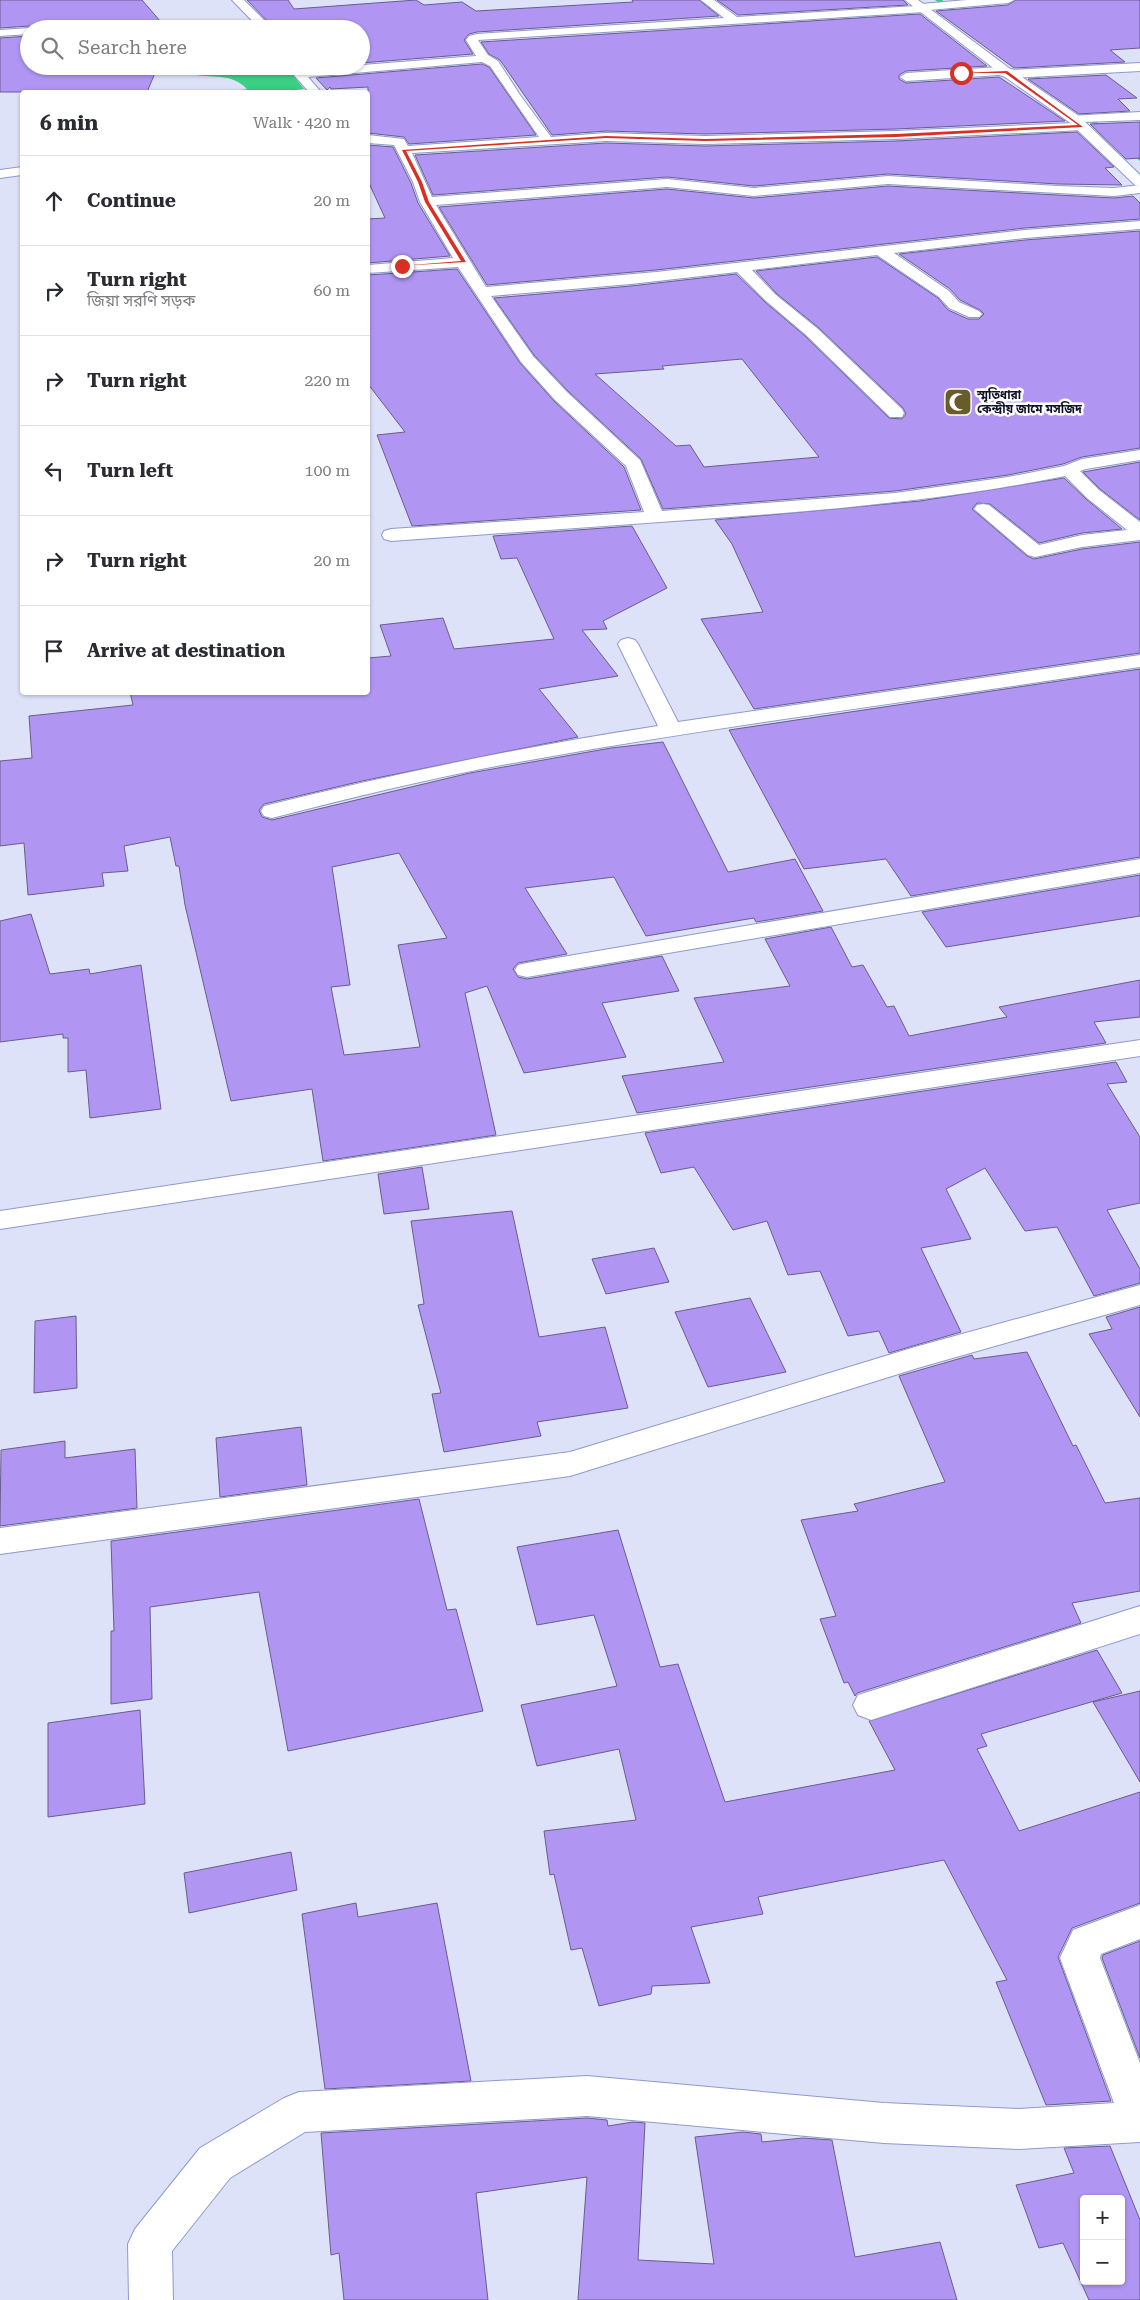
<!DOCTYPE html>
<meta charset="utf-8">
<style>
:root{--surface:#fff;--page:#f2f2f3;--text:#2b2b33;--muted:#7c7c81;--line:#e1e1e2}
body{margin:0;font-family:"Roboto Serif","Noto Sans Bengali",serif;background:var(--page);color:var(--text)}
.controls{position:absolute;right:15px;bottom:15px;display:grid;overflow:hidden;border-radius:5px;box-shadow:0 1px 4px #0004}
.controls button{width:45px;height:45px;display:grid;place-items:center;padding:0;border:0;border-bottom:1px solid var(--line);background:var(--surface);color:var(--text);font:25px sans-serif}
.stop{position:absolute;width:15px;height:15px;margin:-11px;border:4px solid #d93025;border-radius:50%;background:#fff}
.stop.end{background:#d93025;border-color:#fff;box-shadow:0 1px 5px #0008}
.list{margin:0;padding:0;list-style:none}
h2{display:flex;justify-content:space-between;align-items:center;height:65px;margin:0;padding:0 20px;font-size:21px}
h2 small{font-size:16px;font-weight:400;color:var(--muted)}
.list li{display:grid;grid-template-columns:32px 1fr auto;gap:15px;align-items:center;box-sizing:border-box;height:90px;padding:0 20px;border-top:1px solid var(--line)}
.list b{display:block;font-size:19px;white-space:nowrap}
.list p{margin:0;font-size:16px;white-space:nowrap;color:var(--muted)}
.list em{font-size:16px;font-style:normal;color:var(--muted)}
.icon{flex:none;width:28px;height:28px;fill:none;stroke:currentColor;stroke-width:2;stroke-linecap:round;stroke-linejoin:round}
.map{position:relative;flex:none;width:1140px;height:2300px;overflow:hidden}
.search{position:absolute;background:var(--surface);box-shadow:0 1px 4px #0004;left:20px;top:20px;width:350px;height:55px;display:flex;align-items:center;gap:12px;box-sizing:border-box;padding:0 18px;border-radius:28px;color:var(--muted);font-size:19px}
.panel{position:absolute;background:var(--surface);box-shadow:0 1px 4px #0004;left:20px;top:90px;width:350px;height:605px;border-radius:5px}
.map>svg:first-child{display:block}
.water{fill:#3bcf84}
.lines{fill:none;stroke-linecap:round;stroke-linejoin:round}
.stream{fill:#3bcf84;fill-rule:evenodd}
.building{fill:#b096f2;stroke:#695c8e;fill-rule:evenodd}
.minor-casing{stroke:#8f99ce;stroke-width:2}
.tertiary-casing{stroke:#8f99ce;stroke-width:2}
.secondary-casing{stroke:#8f99ce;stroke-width:2}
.minor{fill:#fff;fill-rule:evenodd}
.tertiary{fill:#fff;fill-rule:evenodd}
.secondary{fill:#fff;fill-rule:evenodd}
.route{fill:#d93025}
.labels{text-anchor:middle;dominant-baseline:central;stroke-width:5;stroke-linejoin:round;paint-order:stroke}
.far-poi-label{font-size:12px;font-weight:bold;fill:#0f1125;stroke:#fff;text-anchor:start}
</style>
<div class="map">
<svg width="1140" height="2300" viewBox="0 0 1140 2300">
<rect width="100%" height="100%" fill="#dde2f9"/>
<path class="water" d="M 286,66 L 304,89 L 281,92 L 231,92 L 247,89 C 231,72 211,79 191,74 L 188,67 Z"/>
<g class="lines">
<path class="stream" d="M 935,0 L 942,0 L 969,20 L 964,21 Z
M 1012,55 L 1140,156 L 1140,161 L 1010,58 Z"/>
</g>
<path class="building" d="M 0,0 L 142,0 L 167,29 L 111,29 L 108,24 L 104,23 L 82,24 L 74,29 L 35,29 L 29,26 L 0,28 Z
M 247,0 L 288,0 L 294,9 L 416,0 L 424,5 L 462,2 L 476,11 L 633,2 L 632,0 L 699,0 L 719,16 L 477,32 L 469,34 L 464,40 L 473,54 L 361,63 L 361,29 L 275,29 Z
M 717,0 L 903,0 L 908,5 L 738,15 Z
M 1016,0 L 1140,0 L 1140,48 L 1110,50 L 1125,62 L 1014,68 L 936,11 L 1008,5 Z
M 920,14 L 987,66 L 906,71 L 899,75 L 899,79 L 906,83 L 999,77 L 1065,121 L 896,129 L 705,134 L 606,131 L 552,135 L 500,60 L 489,54 L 481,42 Z
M 29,36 L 29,66 L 158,66 L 147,92 L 0,92 L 0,38 Z
M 482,64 L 489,67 L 536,135 L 409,144 L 404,137 L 368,133 L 368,87 L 331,89 L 330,87 L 327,90 L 316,78 Z
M 1106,75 L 1137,98 L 1118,99 L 1130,111 L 1079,114 L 1028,79 Z
M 1140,122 L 1140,158 L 1126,159 L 1090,124 Z
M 1077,132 L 1114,167 L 1105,168 L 1122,185 L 1058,184 L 888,174 L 754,186 L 667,177 L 433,195 L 415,155 L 606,143 L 705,146 L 896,141 Z
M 368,145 L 393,147 L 411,183 L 418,203 L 450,256 L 368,263 L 368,219 L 385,218 L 368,181 Z
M 888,186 L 1114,198 L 1133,196 L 1140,203 L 1140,219 L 1025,228 L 656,270 L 487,285 L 439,207 L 667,189 L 754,198 Z
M 1140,231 L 1140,448 L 1082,457 L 1063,464 L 1008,475 L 895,491 L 663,509 L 641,459 L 568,391 L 534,355 L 494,298 L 631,286 L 736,274 L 765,302 L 805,336 L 889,418 L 902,419 L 906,414 L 903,408 L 819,328 L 777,294 L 756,271 L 877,257 L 938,298 L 948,310 L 968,319 L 979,319 L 984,314 L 980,310 L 960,300 L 950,289 L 899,254 L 1025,240 ZM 742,359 L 819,457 L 704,467 L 690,445 L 676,446 L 595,374 L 664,369 L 662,366 Z
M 457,269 L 520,363 L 554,401 L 624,467 L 641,510 L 412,526 L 377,435 L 405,432 L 368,384 L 368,275 Z
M 1140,462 L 1140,520 L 1100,489 L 1083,472 Z
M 1064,478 L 1086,499 L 1122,529 L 1082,533 L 1039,543 L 990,504 L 977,503 L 972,509 L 1027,556 L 1034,559 L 1082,549 L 1140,542 L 1140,653 L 754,709 L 701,619 L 763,612 L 732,544 L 715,520 L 920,501 Z
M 632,526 L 667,588 L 603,621 L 607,629 L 582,630 L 618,676 L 539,689 L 578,737 L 362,781 L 264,804 L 259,810 L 262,817 L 272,820 L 470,773 L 611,748 L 663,742 L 728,872 L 795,859 L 823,911 L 756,922 L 754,918 L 646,936 L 614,877 L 525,888 L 567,954 L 518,963 L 513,969 L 518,977 L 527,979 L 662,956 L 679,991 L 602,1003 L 626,1057 L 524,1073 L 487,986 L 465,993 L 496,1135 L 323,1161 L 312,1089 L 231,1101 L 185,905 L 179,866 L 176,866 L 170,837 L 124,846 L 128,871 L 102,873 L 104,886 L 28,895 L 24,843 L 0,846 L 0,761 L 32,758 L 29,716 L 133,705 L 130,692 L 368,692 L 368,658 L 391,656 L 380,625 L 443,618 L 454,649 L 554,639 L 517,558 L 501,559 L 493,536 ZM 399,853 L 447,938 L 398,945 L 420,1047 L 344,1055 L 331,987 L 350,985 L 332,867 Z
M 1140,669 L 1140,857 L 911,896 L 886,859 L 804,869 L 729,730 Z
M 1140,875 L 1140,916 L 946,947 L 922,912 Z
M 31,914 L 50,974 L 89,969 L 90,974 L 141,965 L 161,1109 L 90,1118 L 86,1070 L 68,1072 L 68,1038 L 63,1038 L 63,1034 L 0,1042 L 0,921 Z
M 831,927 L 852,967 L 863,965 L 887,1007 L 894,1006 L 909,1036 L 1007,1017 L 999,1007 L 1140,980 L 1140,1017 L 1094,1022 L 1106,1043 L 637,1113 L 622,1076 L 724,1062 L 694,998 L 790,986 L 765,939 Z
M 1116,1062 L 1127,1082 L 1107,1084 L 1140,1137 L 1140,1203 L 1107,1210 L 1140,1269 L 1140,1283 L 1094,1296 L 1057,1227 L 1025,1231 L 985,1168 L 946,1189 L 971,1239 L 921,1248 L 961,1332 L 889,1353 L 879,1331 L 848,1336 L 820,1271 L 788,1275 L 767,1221 L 733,1230 L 694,1167 L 661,1173 L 645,1133 Z
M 422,1167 L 429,1209 L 384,1214 L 378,1174 Z
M 512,1211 L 539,1337 L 605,1327 L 628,1408 L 537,1422 L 541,1436 L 444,1452 L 432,1394 L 441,1393 L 418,1305 L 424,1304 L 411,1221 Z
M 654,1248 L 669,1282 L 606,1294 L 592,1259 Z
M 750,1298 L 786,1372 L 708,1387 L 675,1312 Z
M 1140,1307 L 1140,1417 L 1089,1334 L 1112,1329 L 1106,1317 Z
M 76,1316 L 77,1388 L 34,1393 L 35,1321 Z
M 1027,1352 L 1073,1446 L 1076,1445 L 1105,1503 L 1140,1498 L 1140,1591 L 1072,1603 L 1081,1623 L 857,1693 L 855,1696 L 848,1682 L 844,1683 L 820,1619 L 836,1616 L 801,1520 L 858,1511 L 854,1504 L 945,1482 L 899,1376 L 972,1355 L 974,1359 Z
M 301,1427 L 307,1485 L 220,1497 L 216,1438 Z
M 65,1441 L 65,1458 L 135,1449 L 137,1508 L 0,1526 L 1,1450 Z
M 419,1499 L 447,1610 L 456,1609 L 483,1711 L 288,1751 L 259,1592 L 150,1607 L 152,1699 L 111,1704 L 111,1631 L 114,1631 L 111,1541 Z
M 618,1530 L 660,1667 L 678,1664 L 725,1802 L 895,1770 L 869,1721 L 1097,1650 L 1122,1693 L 981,1734 L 987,1746 L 977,1749 L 1019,1831 L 1140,1792 L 1140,1903 L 1072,1928 L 1058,1957 L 1111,2101 L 1046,2105 L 996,1982 L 1007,1980 L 944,1860 L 758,1897 L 763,1914 L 691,1927 L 710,1983 L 652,1986 L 651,1994 L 599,2006 L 582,1948 L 571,1950 L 554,1874 L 550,1875 L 544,1831 L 636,1820 L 619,1749 L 537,1766 L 521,1705 L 617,1686 L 594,1615 L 537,1625 L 517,1547 Z
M 1140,1691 L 1140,1782 L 1093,1702 Z
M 140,1710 L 145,1804 L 48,1817 L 48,1723 Z
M 291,1852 L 297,1890 L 189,1913 L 184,1873 Z
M 356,1903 L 358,1917 L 437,1903 L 471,2081 L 325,2089 L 302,1914 Z
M 1140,1941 L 1140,2058 L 1102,1958 L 1103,1955 Z
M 587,2118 L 607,2120 L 608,2126 L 633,2122 L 645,2123 L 638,2260 L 714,2264 L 695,2137 L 743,2132 L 761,2134 L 762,2142 L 803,2138 L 832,2140 L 855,2257 L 940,2242 L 957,2300 L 578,2300 L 587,2177 L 476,2193 L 488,2300 L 344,2300 L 339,2253 L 331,2255 L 321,2133 Z
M 1110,2146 L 1140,2220 L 1140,2300 L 1089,2300 L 1063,2243 L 1039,2248 L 1016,2185 L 1074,2173 L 1064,2148 ZM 1084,2199 L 1121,2199 L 1121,2281 L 1084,2281 Z"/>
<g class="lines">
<defs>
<path id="minor" d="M 232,0 L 244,0 L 273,29 L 260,29 Z
M 701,0 L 714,0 L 737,17 L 916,6 L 921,4 L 967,0 L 1014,0 L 1008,3 L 929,10 L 924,12 L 478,40 L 488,55 L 498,61 L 520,95 L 551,137 L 606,133 L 705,136 L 896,131 L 1073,123 L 1068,119 L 1069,116 L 1140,112 L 1140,120 L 1083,122 L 1088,126 L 1082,130 L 896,139 L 705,144 L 606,141 L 412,153 L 432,197 L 667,179 L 754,188 L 888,176 L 1058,186 L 1114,188 L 1140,185 L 1140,193 L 1114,196 L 888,184 L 754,196 L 667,187 L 436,205 L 486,287 L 656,272 L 1025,230 L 1140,221 L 1140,229 L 1025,238 L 894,253 L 949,291 L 959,302 L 979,311 L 982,314 L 979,317 L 969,317 L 949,308 L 939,297 L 877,255 L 752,270 L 776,295 L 818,329 L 902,409 L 904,413 L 902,417 L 890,417 L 806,335 L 766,301 L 737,272 L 631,284 L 491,296 L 533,356 L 567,392 L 640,460 L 662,511 L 895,493 L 1008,477 L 1064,466 L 1082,459 L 1140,450 L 1140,460 L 1086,469 L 1080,471 L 1099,490 L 1140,522 L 1140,540 L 1082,547 L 1035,557 L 1028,555 L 974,509 L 977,505 L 983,504 L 989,505 L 1039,545 L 1082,535 L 1127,530 L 1087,498 L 1065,476 C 936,502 806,512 674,521 C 580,528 485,534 391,541 L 384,539 L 382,535 L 384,531 L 391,529 L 644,512 L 626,466 L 555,400 L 521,362 L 458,267 L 368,273 L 368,265 L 453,258 L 420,202 L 413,182 L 394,145 L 368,143 L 368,135 L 404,139 L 408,146 L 539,137 L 490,66 L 482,62 L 308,77 L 321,92 L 309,92 L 293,74 L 299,70 L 476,56 L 466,40 L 469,36 L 477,34 L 724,18 Z
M 104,25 L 108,26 L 109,29 L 76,29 L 82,26 Z
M 29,28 L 33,29 L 29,29 L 29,34 L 0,36 L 0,30 Z
M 999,67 L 1015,70 L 1017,73 L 1009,78 L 999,75 L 906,81 L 900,77 L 906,73 Z
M 22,167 L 22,175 L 0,178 L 0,170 Z
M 628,638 L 635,640 L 638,644 L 678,722 L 1140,655 L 1140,667 C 939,698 736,723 536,759 C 447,774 359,796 272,818 L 264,816 L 261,811 L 264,806 C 395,774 525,746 658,726 L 618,644 L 621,640 Z
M 1140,859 L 1140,873 L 527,977 L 518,975 L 515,970 L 518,965 L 527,963 Z
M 1140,1040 L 1140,1056 L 0,1229 L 0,1211 Z
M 1140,1285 L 1140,1305 L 921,1367 L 570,1476 L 0,1554 L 0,1528 L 570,1452 L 915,1347 Z
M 1140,1606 L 1140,1634 L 871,1720 L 858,1715 L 853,1705 L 858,1695 Z
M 1140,1905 L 1140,1939 L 1101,1954 L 1100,1958 L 1140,2063 L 1140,2142 L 1019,2149 L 884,2143 L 587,2116 L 305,2132 L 230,2178 L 172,2251 L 173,2300 L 129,2300 L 128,2244 L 135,2229 L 200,2148 L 284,2098 L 299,2092 L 587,2076 L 884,2103 L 1019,2109 L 1114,2103 L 1060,1958 L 1073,1930 Z"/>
<path id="tertiary" d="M 1140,63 L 1140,71 L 1009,78 L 1003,74 L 1009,70 Z"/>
<path id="secondary" d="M 905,0 L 918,0 L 1013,71 L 1079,116 L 1140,175 L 1140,186 L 1135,185 L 1069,122 L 1005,77 Z"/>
</defs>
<use href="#minor" class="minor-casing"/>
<use href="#tertiary" class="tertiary-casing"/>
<use href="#secondary" class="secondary-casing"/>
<use href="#minor" class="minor"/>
<use href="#tertiary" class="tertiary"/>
<use href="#secondary" class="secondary"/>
</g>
<path class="route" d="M 1007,71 L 1083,127 L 896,137 L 705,141 L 606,138 L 406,151 L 422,182 L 429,202 L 466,262 L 399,266 L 461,261 L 425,202 L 418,182 L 402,150 L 606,136 L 705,139 L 896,134 L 1078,125 L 1005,73 L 959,73 Z"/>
<defs>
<symbol id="mosque-square" viewBox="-11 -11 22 22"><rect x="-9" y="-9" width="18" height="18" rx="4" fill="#695c29" stroke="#fff"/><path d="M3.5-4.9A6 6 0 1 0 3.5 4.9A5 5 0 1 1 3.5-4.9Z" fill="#fff"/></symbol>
</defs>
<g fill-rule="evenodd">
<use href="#mosque-square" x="942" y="386" width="32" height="32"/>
</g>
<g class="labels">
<g class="far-poi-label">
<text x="977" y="395">স্মৃতিধারা<tspan x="977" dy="14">কেন্দ্রীয় জামে মসজিদ</tspan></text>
</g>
</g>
</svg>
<div class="controls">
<button>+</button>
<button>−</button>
</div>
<div class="stop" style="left:961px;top:73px"></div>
<div class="stop end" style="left:402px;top:266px"></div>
<div class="search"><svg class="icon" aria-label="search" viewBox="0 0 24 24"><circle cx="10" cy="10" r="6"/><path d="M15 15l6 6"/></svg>Search here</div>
<section class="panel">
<h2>6 min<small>Walk · 420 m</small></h2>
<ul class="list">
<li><svg class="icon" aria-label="ahead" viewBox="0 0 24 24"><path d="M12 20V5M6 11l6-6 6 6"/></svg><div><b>Continue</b></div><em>20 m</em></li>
<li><svg class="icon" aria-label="right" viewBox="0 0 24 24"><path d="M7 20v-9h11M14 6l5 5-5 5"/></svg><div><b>Turn right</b><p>জিয়া সরণি সড়ক</p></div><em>60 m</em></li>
<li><svg class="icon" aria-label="right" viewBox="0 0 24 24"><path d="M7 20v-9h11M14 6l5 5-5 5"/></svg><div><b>Turn right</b></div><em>220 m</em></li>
<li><svg class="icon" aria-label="left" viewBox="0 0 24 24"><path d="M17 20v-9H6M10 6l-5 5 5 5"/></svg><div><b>Turn left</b></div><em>100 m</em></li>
<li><svg class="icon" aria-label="right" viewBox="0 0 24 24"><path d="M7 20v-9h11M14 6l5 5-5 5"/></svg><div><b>Turn right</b></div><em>20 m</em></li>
<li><svg class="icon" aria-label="arrive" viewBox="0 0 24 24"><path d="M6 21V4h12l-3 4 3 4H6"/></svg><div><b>Arrive at destination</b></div></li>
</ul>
</section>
</div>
